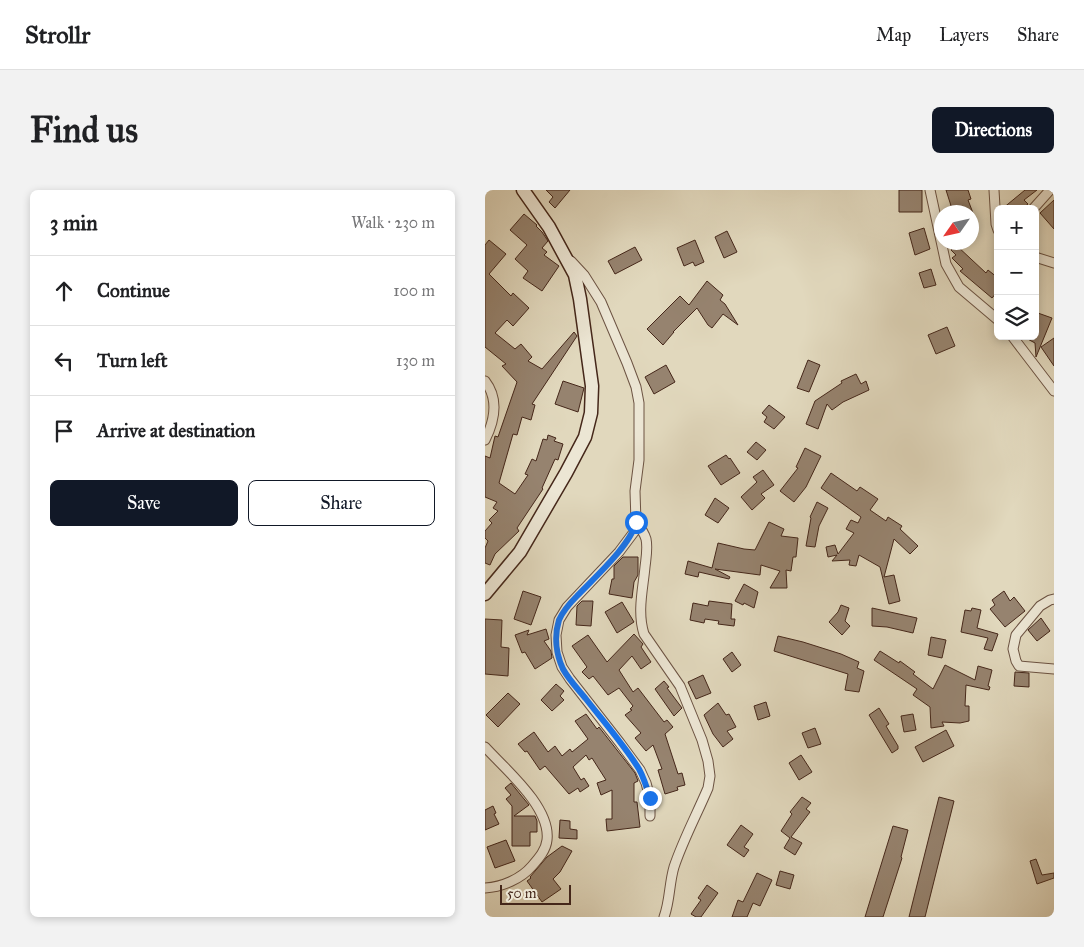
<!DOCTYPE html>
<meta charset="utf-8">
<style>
:root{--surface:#fff;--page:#f2f2f2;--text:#202124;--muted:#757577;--line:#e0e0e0;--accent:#111827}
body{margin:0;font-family:"IM FELL Great Primer",serif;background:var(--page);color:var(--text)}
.controls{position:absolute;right:15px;top:15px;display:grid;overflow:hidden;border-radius:8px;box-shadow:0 2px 8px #0003}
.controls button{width:45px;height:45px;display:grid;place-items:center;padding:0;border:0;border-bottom:1px solid var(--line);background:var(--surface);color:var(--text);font:25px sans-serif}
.compass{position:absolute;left:449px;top:15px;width:45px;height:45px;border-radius:50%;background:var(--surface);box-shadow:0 2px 8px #0003;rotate:236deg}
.scale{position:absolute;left:15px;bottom:12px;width:71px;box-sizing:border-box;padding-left:5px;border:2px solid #45271a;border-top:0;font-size:14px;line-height:18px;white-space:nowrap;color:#45271a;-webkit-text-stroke:4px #ece6d4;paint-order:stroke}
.stop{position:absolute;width:15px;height:15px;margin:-11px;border:4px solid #1a73e8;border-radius:50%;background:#fff}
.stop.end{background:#1a73e8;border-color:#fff;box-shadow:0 1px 5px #0008}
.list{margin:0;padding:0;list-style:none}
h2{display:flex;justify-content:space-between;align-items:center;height:65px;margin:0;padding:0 20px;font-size:21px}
h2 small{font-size:16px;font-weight:400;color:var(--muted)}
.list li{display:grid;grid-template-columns:32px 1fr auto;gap:15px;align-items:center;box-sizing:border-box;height:70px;padding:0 20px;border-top:1px solid var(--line)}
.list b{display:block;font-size:19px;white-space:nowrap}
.list em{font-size:16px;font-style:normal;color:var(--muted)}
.actions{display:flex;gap:10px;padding:15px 20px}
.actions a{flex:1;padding:11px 0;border:1px solid var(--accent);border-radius:8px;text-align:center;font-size:18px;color:var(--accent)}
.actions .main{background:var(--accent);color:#fff}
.icon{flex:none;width:28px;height:28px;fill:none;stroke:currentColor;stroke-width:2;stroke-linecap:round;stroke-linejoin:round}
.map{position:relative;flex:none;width:569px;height:727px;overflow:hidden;border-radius:8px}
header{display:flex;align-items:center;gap:30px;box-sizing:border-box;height:70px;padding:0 25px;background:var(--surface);border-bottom:1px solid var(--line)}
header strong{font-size:24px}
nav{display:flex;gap:28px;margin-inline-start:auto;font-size:18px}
.intro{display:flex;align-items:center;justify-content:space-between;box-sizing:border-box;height:120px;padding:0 30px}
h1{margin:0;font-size:35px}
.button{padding:12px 22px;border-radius:8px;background:var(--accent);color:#fff;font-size:18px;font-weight:700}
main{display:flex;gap:30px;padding:0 30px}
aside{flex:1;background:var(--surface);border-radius:8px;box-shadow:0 2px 8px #0003}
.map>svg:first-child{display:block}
.building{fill:#96836f;stroke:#45271a}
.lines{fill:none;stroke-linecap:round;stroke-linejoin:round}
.street-casing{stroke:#6c5343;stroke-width:11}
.secondary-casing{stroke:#45271a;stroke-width:15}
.street{stroke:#ece6d4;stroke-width:9}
.secondary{stroke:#ece6d4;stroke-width:12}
.route{stroke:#1a73e8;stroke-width:6}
</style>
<header>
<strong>Strollr</strong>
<nav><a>Map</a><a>Layers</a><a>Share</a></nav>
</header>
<div class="intro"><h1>Find us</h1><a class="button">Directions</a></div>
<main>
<aside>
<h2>3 min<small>Walk · 230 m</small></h2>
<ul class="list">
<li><svg class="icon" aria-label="ahead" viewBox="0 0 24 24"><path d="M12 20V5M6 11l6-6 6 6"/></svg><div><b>Continue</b></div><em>100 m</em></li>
<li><svg class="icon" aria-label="left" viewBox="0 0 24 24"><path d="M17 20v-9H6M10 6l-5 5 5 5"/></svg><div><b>Turn left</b></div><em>130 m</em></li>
<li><svg class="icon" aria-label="arrive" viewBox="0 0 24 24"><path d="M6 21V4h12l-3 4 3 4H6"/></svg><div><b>Arrive at destination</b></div></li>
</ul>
<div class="actions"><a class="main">Save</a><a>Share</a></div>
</aside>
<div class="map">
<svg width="569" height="727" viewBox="0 0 569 727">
<rect width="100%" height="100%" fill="#e1d8bd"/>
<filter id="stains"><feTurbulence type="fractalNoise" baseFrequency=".004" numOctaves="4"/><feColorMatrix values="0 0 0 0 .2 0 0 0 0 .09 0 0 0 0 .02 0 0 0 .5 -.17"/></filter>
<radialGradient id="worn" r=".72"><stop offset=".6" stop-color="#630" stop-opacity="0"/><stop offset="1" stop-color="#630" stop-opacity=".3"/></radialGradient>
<path class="building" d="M 61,0 L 85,0 L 70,18 L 64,12 L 68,7 Z
M 414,0 L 437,0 L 437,22 L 414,22 Z
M 461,0 L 483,0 L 486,9 L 483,10 L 488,23 L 468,22 Z
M 540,0 L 552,0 L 539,10 L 543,14 L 537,19 L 517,19 Z
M 569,10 L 569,39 L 555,23 Z
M 39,24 L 52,35 L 51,36 L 57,42 L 63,51 L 57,58 L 62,62 L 59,65 L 74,76 L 57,101 L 38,88 L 43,81 L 30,69 L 42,55 L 25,40 Z
M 439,38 L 445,59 L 430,65 L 424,43 Z
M 242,41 L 252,62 L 239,68 L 230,47 Z
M 4,50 L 21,64 L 4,84 L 26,106 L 28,103 L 44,118 L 28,136 L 22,130 L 10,143 L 30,159 L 36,154 L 47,167 L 43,171 L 57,179 L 89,142 L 92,146 L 47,214 L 50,215 L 46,230 L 37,227 L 32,245 L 28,244 L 14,293 L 30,304 L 43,285 L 40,284 L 47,269 L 51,271 L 58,249 L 62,250 L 63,245 L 71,248 L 69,251 L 78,254 L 73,270 L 70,269 L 57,298 L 58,299 L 32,338 L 34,341 L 10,364 L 5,375 L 0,373 L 0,358 L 3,351 L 0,348 L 0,341 L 7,333 L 4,330 L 13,321 L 8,318 L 12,312 L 0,307 L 0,266 L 5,268 L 10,246 L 13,247 L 32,192 L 17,176 L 21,174 L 0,157 L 0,55 Z
M 210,50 L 219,72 L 210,76 L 208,72 L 199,76 L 192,58 Z
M 471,55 L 501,83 L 503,80 L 513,88 L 513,101 L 507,108 L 475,81 L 478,79 L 467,68 L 471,65 L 466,60 Z
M 150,57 L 157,70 L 130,84 L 123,71 Z
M 446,79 L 451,95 L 439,98 L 434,83 Z
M 222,91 L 238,105 L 235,110 L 240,114 L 253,135 L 238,124 L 227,138 L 223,135 L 212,118 L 188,142 L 189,142 L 178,155 L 162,139 L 195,106 L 204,115 Z
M 550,122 L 567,128 L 551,167 L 550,153 L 537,146 L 550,146 Z
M 462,137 L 470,156 L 451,164 L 443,145 Z
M 569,148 L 569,176 L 556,157 Z
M 323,170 L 335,175 L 324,202 L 312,198 Z
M 181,175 L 190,192 L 169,204 L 160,187 Z
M 371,184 L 376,194 L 381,191 L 384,200 L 358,212 L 347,220 L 342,214 L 333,239 L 321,234 L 330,211 L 357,193 L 356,191 Z
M 78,191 L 99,198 L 93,222 L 70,214 Z
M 284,215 L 300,227 L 289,239 L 279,232 L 282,227 L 277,223 Z
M 271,252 L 281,260 L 272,270 L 262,262 Z
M 320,258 L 336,266 L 321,297 L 309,312 L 295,301 L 313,278 L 311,277 Z
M 241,265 L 244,269 L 245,268 L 255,283 L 236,295 L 223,276 Z
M 278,280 L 289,295 L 276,304 L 280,308 L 267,320 L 256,307 L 272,292 L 268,287 Z
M 346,283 L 372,301 L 375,297 L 393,309 L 385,320 L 401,331 L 403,327 L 417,336 L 415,339 L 433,356 L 425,364 L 409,349 L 399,387 L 409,385 L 415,411 L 404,414 L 395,377 L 374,365 L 371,376 L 364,375 L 365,370 L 347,371 L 352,365 L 343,367 L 341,357 L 350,355 L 353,364 L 369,343 L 361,339 L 366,330 L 373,333 L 376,327 L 336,298 Z
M 230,308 L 244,318 L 233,333 L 220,325 Z
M 332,312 L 343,318 L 334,336 L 330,357 L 321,356 L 326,328 L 325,327 Z
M 284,332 L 299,339 L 296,346 L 313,348 L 311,367 L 308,367 L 306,381 L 301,380 L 302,398 L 285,398 L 295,381 L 276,375 L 275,385 L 230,379 L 245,387 L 244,389 L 214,382 L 213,387 L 200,384 L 203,371 L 227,378 L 233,353 L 259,359 L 270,360 Z
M 138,367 L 153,367 L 153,385 L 149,392 L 147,408 L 124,404 L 127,389 L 129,389 L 129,376 Z
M 259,394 L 273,402 L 269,418 L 259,413 L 258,415 L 250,411 Z
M 38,401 L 56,407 L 46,435 L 29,429 Z
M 519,401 L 525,411 L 529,407 L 540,421 L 520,437 L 505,419 L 510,415 L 507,410 Z
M 97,411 L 108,411 L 106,436 L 91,435 L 92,416 Z
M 224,411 L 247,414 L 246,429 L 250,429 L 249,436 L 233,434 L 234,431 L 220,429 L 219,433 L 205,430 L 208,413 L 223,416 Z
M 137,412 L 149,432 L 132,443 L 120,422 Z
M 356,415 L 364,418 L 360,431 L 365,436 L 357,445 L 344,432 L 353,422 Z
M 387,418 L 432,428 L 428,443 L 402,437 L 387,436 Z
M 487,418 L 496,420 L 492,438 L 513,444 L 507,461 L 499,459 L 503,448 L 476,442 L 480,420 L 486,421 Z
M 556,428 L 565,441 L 552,451 L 543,440 Z
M 0,429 L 17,430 L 16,457 L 24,458 L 23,486 L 0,484 Z
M 61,439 L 64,449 L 59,451 L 66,461 L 67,468 L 50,479 L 40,462 L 37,463 L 30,445 L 44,440 L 42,445 Z
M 149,444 L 158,454 L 156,457 L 166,472 L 156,479 L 147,466 L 134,480 L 148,502 L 153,498 L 179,532 L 182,530 L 188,537 L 180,544 L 193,584 L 197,583 L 200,595 L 192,597 L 193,600 L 180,604 L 173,580 L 177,579 L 168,555 L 161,561 L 150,548 L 156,543 L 140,525 L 147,520 L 145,519 L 148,516 L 134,498 L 123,505 L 108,486 L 104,489 L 97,482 L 102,477 L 87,456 L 103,445 L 122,472 Z
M 293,446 L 318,452 L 356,464 L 374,472 L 372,478 L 379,481 L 374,502 L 360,500 L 363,484 L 289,461 Z
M 446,447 L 461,450 L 457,468 L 443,465 Z
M 395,461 L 414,473 L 415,471 L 430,482 L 428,484 L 448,499 L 460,475 L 490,490 L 493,476 L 507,480 L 503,496 L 505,497 L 504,500 L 481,495 L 480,516 L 484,516 L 484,531 L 475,533 L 457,532 L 459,536 L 446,538 L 445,517 L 428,505 L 432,499 L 389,470 Z
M 247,462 L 256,475 L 247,482 L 238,469 Z
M 530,482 L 544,483 L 544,497 L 529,496 Z
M 218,485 L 226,503 L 211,509 L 203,492 Z
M 179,491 L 184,497 L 182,498 L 197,518 L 189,526 L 170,499 Z
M 71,494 L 79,501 L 75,506 L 79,510 L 67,521 L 56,510 Z
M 23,503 L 35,514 L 13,537 L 1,525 Z
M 281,512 L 285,526 L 273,530 L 269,516 Z
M 233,513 L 241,525 L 244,524 L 251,537 L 242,541 L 248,549 L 238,557 L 228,544 L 219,525 Z
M 394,518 L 404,534 L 401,536 L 413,556 L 413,559 L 407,563 L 384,525 Z
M 101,524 L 112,539 L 114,537 L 150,583 L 153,591 L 149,593 L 149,612 L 152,612 L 155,637 L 122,641 L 121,629 L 127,629 L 127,600 L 116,605 L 112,593 L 121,590 L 107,568 L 104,570 L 101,565 L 88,577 L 96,590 L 99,588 L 104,596 L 95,602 L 93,598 L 84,604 L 60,576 L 55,580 L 42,561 L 40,562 L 33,554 L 49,542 L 63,562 L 70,556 L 77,566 L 85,559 L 87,562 L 103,549 L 90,531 Z
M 428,524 L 431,540 L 419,542 L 416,526 Z
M 330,538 L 336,554 L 323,558 L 317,543 Z
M 461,540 L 469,556 L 438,572 L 430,557 Z
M 316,565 L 327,582 L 314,590 L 304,573 Z
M 26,593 L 44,615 L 29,626 L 50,626 L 52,631 L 52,642 L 45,642 L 45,656 L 27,656 L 27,616 L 21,609 L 26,605 L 20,598 Z
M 317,607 L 326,613 L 321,619 L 325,622 L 306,647 L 317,653 L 310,665 L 299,658 L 305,648 L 296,641 L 307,624 L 305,622 Z
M 454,607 L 469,611 L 440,727 L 424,727 Z
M 8,616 L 11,623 L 9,624 L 14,634 L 0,640 L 0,620 Z
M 75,630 L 85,631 L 85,639 L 92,640 L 92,649 L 74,648 Z
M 256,635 L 268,644 L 259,657 L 264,660 L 259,667 L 242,655 Z
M 408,636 L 423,640 L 416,667 L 417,668 L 398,727 L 380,727 Z
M 21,650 L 30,671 L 10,678 L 2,657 Z
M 77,656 L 87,661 L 75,682 L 68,689 L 76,699 L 57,712 L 42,691 L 46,688 L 45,687 L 62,667 Z
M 551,669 L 557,685 L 569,683 L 569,688 L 552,694 L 545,671 Z
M 295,681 L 309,685 L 305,699 L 291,695 Z
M 272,683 L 287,690 L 275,716 L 268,713 L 262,727 L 247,727 L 253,710 L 258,712 Z
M 222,695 L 233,703 L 216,727 L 211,727 L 206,724 L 216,710 L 213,708 Z"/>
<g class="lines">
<defs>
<path id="street" d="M 445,0 L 461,74 L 474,97 L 513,130
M 509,0 L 511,34 L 513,40
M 548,19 L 565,0
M 550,67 L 569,73
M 86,71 L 99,85 L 116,112 L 142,173 L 151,197 L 154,213 L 154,270 L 150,301 L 151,332 L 149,342 L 134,362 L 82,417 L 74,430 L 71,445 L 72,462 L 77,477 L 85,489 L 135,553 L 155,580 L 161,593 L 165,608 L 165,626
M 527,146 L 569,201
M 0,191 C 14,209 10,230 0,250
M 151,332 C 155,337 159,342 161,349 C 163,358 161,368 160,377 C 158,399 152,422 159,444 L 195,496 L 217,550 L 223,571 L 225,586 L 223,598 C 212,624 198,650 189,677 C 184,694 185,711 179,727
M 569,409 L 565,410 L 555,416 L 531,445 L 528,459 L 531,471 L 534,476 L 569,479
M 0,557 C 20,579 66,617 62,650 C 61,660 54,668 47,676 C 36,689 17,697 0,698"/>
<path id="secondary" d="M 0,404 L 35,362 L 81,283 L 100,247 L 106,223 L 107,196 L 95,109 L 90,85 L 64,37 L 38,0"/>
</defs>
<use href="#street" class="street-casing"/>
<use href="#secondary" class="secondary-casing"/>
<use href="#street" class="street"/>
<use href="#secondary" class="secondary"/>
</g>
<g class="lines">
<path class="route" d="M 151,332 C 146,355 109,388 92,406 C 85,413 78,421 74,430 C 69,446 71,464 78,479 C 84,490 93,499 101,509 C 119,532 139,555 154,579 C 159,588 162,598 165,608"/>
</g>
<rect width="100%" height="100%" filter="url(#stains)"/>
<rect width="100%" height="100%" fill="url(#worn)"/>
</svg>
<div class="controls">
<button>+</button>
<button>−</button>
<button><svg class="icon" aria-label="layers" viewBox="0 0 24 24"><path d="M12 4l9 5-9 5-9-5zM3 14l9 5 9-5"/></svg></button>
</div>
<svg class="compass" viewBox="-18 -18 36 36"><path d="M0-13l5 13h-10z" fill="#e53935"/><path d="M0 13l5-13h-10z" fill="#757577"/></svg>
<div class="scale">50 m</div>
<div class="stop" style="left:151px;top:332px"></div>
<div class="stop end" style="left:165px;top:608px"></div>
</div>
</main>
